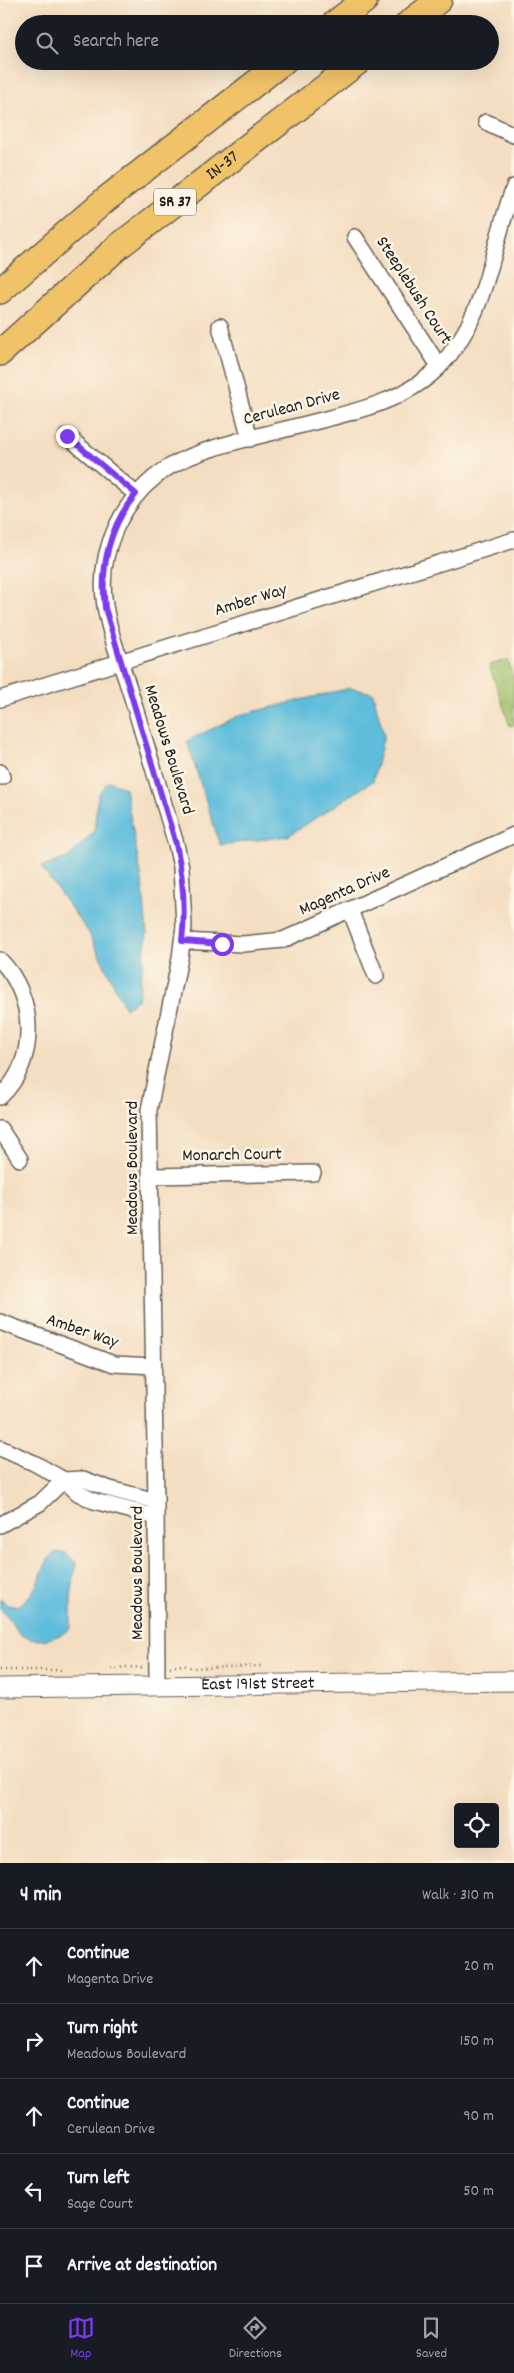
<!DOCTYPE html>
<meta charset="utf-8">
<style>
:root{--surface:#171b24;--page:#20242c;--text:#f1f3f6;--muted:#9ea1a6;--line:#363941;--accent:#7c3aed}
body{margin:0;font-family:Dekko,sans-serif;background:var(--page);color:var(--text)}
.controls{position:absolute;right:15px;bottom:15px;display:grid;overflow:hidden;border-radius:5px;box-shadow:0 5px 20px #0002}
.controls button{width:45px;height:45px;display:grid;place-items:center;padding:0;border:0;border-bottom:1px solid var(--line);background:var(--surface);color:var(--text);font:25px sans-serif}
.stop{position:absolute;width:15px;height:15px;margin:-11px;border:4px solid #7c3aed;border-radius:50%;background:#fff}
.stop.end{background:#7c3aed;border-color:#fff;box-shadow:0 1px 5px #0008}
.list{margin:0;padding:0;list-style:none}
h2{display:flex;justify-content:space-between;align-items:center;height:65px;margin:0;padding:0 20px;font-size:21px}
h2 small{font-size:16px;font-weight:400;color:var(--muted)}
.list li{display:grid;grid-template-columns:32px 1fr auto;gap:15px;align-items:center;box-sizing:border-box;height:75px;padding:0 20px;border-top:1px solid var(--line)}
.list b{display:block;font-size:19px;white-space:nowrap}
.list p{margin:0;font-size:16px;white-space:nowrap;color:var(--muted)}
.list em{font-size:16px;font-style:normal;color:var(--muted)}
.icon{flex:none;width:28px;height:28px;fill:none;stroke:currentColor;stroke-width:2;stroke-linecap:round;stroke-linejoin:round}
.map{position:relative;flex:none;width:514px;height:1863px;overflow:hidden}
.search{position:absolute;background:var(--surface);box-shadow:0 5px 20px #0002;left:15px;right:15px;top:15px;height:55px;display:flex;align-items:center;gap:12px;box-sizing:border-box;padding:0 18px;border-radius:28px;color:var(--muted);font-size:19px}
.sheet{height:440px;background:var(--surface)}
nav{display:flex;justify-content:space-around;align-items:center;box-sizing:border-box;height:70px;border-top:1px solid var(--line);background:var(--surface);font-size:14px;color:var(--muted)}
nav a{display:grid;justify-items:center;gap:2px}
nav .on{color:var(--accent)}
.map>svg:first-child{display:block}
.park{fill:url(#park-crowns);stroke:#5d6e43}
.water{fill:#5ebddc;stroke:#3d6c7c}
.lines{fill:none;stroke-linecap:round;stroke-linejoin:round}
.minor-casing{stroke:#686056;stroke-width:18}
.tertiary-casing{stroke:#686056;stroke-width:21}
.trunk-casing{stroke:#686056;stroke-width:28}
.path{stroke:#686056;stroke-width:2.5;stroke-dasharray:1 4;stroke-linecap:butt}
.minor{stroke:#fff;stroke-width:15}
.tertiary{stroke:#fff;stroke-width:19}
.trunk{stroke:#f1c369;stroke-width:25}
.route{stroke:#7c3aed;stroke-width:6}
.labels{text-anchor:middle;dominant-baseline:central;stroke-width:5;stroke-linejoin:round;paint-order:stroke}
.shield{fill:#fcf5e5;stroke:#5f5d58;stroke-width:1}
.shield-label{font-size:16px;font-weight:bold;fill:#1c1c1c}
.street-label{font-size:18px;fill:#1c1c1c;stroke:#fcf5e5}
</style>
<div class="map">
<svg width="514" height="1863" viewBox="0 0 514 1863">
<defs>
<pattern id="park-crowns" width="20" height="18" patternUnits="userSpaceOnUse" patternTransform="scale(1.25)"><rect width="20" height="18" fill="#9ec16a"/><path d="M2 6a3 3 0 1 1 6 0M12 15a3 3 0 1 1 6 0" fill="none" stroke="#88a55b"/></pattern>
</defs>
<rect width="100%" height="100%" fill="#fcf5e5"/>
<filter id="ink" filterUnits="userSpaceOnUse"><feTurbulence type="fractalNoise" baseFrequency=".02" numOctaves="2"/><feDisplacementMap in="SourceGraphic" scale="10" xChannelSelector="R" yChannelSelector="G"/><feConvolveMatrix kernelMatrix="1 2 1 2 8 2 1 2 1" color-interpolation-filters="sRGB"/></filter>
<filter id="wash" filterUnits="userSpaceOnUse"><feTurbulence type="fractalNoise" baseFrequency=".0096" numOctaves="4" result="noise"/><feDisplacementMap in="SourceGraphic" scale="20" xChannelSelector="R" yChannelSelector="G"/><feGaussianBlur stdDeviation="1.12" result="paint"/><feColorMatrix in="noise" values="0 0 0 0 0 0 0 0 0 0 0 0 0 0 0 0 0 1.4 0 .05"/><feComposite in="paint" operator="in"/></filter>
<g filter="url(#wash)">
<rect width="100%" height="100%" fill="#f4dec1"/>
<path class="park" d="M 508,660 L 514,681 L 514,725 L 510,726 L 489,665 Z"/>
<path class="water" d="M 350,688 L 373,693 L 384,735 L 373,781 L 288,836 L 220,845 L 187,741 L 240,715 Z
M 109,781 L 125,788 L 142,880 L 147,933 L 138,999 L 125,1008 L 89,933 L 41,867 L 67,858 L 94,832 L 98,794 Z
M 55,1552 L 66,1553 L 76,1563 L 71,1597 L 71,1628 C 57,1640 30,1646 17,1631 C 10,1623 9,1615 0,1609 L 0,1599 L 7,1605 L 18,1606 C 44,1588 37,1569 55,1552 Z"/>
</g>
<g filter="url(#ink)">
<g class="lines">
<defs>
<path id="minor" d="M 486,122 L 514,135
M 355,237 L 439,366
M 220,326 L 250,439
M 67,436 L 136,494
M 0,699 L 514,540
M 0,772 L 2,777
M 350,910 L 376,976
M 182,941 L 243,944 L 283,940 L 514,835
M 0,960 C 36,996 39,1061 0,1097
M 0,1129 L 20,1159
M 150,1176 L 313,1173
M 0,1322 L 114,1364 L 154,1366
M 0,1448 L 34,1463 L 64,1480 L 78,1493 L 94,1501 L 156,1517
M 0,1525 L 40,1503 L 64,1480 L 83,1479 L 110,1489 L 156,1501
M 157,1687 L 156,1501 L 149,1110 L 180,958 L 184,926 L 181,867 L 176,844 C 162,796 147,749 133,701 C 124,670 110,638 105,606 C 96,551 123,496 169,467 C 202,447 257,437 294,427 C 344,414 400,405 438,368 C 488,317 490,250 514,187"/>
<g id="tertiary">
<path id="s1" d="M 0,1688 L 514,1681"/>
</g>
<g id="trunk">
<path d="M 334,24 L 365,0"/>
<path d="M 408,24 L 439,0"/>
<path d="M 0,291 L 105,200 L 284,61"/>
<path id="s2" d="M 0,353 L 119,246 L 359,61"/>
</g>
</defs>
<use href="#minor" class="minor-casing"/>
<use href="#tertiary" class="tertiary-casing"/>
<use href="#trunk" class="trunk-casing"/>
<path class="path" d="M 170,1667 L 183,1665 L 193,1668 L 263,1666
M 111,1669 L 125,1667 L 145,1668
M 0,1670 L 65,1670"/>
<use href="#minor" class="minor"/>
<use href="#tertiary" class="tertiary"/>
<use href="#trunk" class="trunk"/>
</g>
</g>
<g class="lines" filter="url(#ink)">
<path class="route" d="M 67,436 L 136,494 C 109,526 100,567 105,608 L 176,844 C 183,876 186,908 182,941 L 222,944"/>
</g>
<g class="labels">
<rect class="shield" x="154" y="188.5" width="42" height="27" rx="4"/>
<g class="shield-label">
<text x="175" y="202">SR 37</text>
</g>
<g class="street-label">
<text stroke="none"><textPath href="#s2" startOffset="291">IN-37</textPath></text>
<text transform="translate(413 291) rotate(57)">Steeplebush Court</text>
<text transform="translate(292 408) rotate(-15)">Cerulean Drive</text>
<text transform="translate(251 601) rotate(-17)">Amber Way</text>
<text transform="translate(168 750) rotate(73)">Meadows Boulevard</text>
<text transform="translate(345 892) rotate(-24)">Magenta Drive</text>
<text transform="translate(232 1156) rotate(-1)">Monarch Court</text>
<text transform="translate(133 1168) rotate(-90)">Meadows Boulevard</text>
<text transform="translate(82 1332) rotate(19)">Amber Way</text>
<text transform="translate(138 1573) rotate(-90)">Meadows Boulevard</text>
<text stroke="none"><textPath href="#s1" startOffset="258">East 191st Street</textPath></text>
</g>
</g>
</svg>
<div class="controls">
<button><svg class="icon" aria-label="locate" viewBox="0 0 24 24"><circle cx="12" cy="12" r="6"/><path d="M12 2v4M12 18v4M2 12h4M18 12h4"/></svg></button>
</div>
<div class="stop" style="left:222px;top:944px"></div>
<div class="stop end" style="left:67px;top:436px"></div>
<div class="search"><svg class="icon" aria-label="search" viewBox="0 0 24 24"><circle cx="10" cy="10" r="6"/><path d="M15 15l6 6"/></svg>Search here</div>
</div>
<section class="sheet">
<h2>4 min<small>Walk · 310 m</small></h2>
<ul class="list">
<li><svg class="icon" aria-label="ahead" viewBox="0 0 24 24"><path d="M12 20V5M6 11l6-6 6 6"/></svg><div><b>Continue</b><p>Magenta Drive</p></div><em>20 m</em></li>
<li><svg class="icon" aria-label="right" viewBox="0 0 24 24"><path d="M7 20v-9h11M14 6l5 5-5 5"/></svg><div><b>Turn right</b><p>Meadows Boulevard</p></div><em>150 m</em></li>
<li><svg class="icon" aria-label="ahead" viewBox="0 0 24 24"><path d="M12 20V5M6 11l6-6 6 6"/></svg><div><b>Continue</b><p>Cerulean Drive</p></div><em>90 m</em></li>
<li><svg class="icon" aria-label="left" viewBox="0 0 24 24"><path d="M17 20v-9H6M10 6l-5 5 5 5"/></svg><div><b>Turn left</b><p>Sage Court</p></div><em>50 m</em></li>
<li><svg class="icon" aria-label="arrive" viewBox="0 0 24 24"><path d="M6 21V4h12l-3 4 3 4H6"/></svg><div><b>Arrive at destination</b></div></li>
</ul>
</section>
<nav>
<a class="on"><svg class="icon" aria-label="map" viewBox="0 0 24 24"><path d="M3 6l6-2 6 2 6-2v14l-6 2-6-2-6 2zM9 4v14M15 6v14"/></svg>Map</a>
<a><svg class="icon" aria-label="directions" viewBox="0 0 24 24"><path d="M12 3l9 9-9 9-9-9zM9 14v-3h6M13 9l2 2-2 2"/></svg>Directions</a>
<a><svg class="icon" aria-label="saved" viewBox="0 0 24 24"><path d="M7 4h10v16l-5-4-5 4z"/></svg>Saved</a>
</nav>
